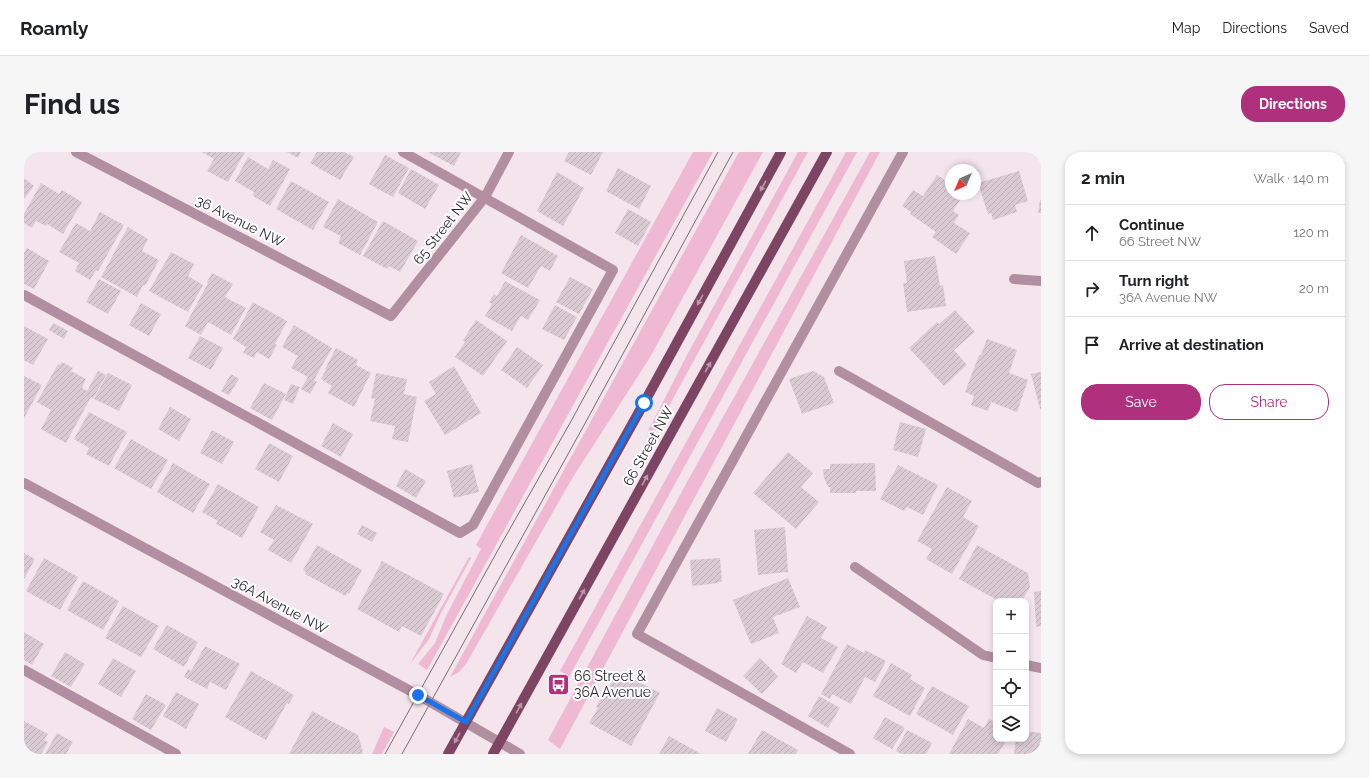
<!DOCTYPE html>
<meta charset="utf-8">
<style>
:root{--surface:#fff;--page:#f6f6f6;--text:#202124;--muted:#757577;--line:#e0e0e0;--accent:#af307d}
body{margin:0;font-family:Raleway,sans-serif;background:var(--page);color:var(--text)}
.controls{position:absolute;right:12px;bottom:12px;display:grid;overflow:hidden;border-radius:8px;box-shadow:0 2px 6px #0003}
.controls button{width:36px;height:36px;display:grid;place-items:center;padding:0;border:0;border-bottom:1px solid var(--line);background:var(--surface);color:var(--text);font:20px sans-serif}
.compass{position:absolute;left:921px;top:12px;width:36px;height:36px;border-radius:50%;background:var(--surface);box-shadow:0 2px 6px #0003;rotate:224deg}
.stop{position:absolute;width:12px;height:12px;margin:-9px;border:3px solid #1a73e8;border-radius:50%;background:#fff}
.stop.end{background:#1a73e8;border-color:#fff;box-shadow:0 1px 4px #0008}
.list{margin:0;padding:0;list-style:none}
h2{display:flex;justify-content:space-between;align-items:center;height:52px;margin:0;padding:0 16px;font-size:17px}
h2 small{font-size:13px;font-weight:400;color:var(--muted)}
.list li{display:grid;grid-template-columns:26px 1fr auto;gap:12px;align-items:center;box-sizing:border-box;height:56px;padding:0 16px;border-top:1px solid var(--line)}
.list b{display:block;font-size:15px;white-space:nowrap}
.list p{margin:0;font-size:13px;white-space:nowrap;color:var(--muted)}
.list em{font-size:13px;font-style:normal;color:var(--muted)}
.actions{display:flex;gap:8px;padding:12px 16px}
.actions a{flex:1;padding:9px 0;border:1px solid var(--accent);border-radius:16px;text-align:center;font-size:14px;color:var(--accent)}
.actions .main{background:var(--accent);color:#fff}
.icon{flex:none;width:22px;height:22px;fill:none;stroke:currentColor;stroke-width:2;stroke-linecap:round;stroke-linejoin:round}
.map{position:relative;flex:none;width:1017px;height:602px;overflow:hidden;border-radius:16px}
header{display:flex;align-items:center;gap:24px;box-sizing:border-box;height:56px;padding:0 20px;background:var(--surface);border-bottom:1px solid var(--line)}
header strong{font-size:19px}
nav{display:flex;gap:22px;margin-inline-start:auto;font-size:14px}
.intro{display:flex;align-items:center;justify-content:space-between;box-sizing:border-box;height:96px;padding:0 24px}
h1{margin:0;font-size:28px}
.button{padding:10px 18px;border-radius:16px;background:var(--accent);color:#fff;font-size:14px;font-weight:700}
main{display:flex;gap:24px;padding:0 24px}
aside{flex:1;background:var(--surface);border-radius:16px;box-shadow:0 2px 6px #0003}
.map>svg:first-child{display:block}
.green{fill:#efb8d3}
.building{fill:url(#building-hatch)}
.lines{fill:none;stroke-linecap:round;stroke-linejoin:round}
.minor{stroke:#b28fa0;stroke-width:10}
.major{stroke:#7e4463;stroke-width:10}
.tram{stroke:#786e73;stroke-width:1}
.oneway{fill:#b898a9}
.route{stroke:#1a73e8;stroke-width:5}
.labels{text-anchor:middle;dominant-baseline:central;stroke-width:4;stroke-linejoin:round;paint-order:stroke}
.street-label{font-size:14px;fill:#2e282b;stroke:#fff}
.poi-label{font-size:14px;fill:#2e282b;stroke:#fff;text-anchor:start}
</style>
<header>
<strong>Roamly</strong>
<nav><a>Map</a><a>Directions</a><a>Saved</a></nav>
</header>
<div class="intro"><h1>Find us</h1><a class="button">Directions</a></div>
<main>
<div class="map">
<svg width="1017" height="602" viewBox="0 0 1017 602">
<defs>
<pattern id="building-hatch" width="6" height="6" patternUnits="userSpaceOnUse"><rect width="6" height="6" fill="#d9cbd1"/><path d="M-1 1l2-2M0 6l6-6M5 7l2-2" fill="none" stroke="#bbaeb4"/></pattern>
</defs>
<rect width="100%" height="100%" fill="#f4e5ec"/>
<path class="green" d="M 669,0 L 689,0 L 403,518 L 394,512 L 411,491 L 422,464 L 457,397 L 452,393 Z
M 715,0 L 739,0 L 625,207 L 549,325 L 442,512 L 435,520 L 426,525 Z
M 774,0 L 784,0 L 628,285 L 623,281 L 663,203 Z
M 822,0 L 833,0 L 545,525 L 536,519 Z
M 846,0 L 856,0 L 536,597 L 524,588 L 663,330 Z
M 445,405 L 447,406 L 417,461 L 405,487 L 386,512 Z
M 360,575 L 370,580 L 358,602 L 348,602 Z"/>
<path class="building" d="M 178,0 L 221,0 L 204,30 L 183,19 L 190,7 Z
M 263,0 L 277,0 L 274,6 Z
M 293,0 L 320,0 L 330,5 L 316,28 L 286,11 Z
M 404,0 L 437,0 L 430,14 Z
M 545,0 L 579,0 L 567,23 L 540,9 Z
M 361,3 L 385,16 L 369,45 L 345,32 Z
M 224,5 L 244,17 L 249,8 L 266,17 L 246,54 L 229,44 L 230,40 L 211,29 Z
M 594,16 L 627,34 L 615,57 L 582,39 Z
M 387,17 L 415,33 L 401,57 L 374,41 Z
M 995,19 L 1004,49 L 991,53 L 993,60 L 969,68 L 967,61 L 964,62 L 954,31 Z
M 533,20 L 560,36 L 539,74 L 513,59 Z
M 913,23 L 927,32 L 927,42 L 940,42 L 929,59 L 935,63 L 930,71 L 946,81 L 932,102 L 908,85 L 912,80 L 886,62 L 887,60 L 878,54 L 889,38 L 899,44 Z
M 0,26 L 10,34 L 0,47 Z
M 267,29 L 305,50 L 289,78 L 252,57 Z
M 17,31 L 35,42 L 38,38 L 58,50 L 39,82 L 23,72 L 22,74 L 12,69 L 8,76 L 0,71 L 0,62 Z
M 314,47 L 354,70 L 336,103 L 314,91 L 317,84 L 299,75 Z
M 1016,48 L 1017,48 L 1017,61 L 1014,61 Z
M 604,57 L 627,70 L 614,94 L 591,81 Z
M 76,60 L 100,73 L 74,119 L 72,118 L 66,128 L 51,119 L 55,111 L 35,100 L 52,71 L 66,79 Z
M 359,69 L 394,89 L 376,120 L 365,114 L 363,117 L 339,104 Z
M 104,75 L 124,87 L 118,99 L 135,108 L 121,134 L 119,133 L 113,145 L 77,125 Z
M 497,83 L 534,104 L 526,119 L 517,114 L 504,136 L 477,121 Z
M 3,96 L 25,109 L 10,137 L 0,132 L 0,101 Z
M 147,100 L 170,112 L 164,124 L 179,133 L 164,160 L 125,139 Z
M 911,104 L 916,134 L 919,133 L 922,154 L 883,160 L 879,131 L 883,131 L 880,109 Z
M 188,121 L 209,132 L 201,145 L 222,156 L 207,183 L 184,170 L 177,183 L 161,174 L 184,131 L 183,130 Z
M 546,125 L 569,137 L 555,162 L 532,150 Z
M 75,127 L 97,139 L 84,162 L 62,150 Z
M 481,129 L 516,148 L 504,168 L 497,164 L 488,179 L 461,164 L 468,152 L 465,150 L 470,142 L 473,144 Z
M 229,150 L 263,169 L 251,192 L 253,193 L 245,207 L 233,200 L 230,206 L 219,201 L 222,195 L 209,187 Z
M 117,151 L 137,162 L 125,184 L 105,173 Z
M 531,153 L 553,165 L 540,188 L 518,177 Z
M 931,158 L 951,180 L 930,198 L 943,213 L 920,234 L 885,196 L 913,170 L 915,172 Z
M 452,168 L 483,189 L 459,224 L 431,205 L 441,190 L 439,188 Z
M 29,171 L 44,179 L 40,187 L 25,178 Z
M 270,173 L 308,196 L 290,228 L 293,230 L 286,242 L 277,237 L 284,225 L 267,216 L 274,204 L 258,195 Z
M 0,174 L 24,187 L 9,213 L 0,208 Z
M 176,184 L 199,196 L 187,218 L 164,206 Z
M 963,187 L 993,198 L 985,221 L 1004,228 L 993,260 L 967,250 L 964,259 L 947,253 L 950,244 L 941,240 L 955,203 L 957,203 Z
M 493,195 L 519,213 L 503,236 L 477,218 Z
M 312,196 L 334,208 L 332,213 L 347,221 L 330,255 L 304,241 L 308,234 L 297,227 L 302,218 L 301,217 Z
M 38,210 L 49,216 L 47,219 L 62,227 L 58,236 L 63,239 L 74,219 L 82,223 L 69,247 L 67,245 L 42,291 L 17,277 L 27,258 L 13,250 L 34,212 L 36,213 Z
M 430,214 L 457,261 L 421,283 L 400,249 L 412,242 L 405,230 Z
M 789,219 L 800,225 L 810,251 L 778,262 L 765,227 Z
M 1017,220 L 1017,257 L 1016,257 L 1007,222 Z
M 84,221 L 108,233 L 95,259 L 70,247 Z
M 352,221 L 383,227 L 380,242 L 393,245 L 384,290 L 368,287 L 371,274 L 346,269 L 351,247 L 347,246 Z
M 207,222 L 215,227 L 205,243 L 197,239 Z
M 0,224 L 18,233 L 0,266 Z
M 240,231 L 262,242 L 248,268 L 226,256 Z
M 267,232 L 276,235 L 269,252 L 260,248 Z
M 146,255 L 167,267 L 155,289 L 134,277 Z
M 65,260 L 103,280 L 85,314 L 62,302 L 65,296 L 50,287 Z
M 876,270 L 902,277 L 894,305 L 869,298 Z
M 309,271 L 329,282 L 317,305 L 297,294 Z
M 188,278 L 210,290 L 198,312 L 176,301 Z
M 107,287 L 144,308 L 127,337 L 90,316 Z
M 245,291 L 269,304 L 255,330 L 231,317 Z
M 764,300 L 789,321 L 777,335 L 795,350 L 772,377 L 729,341 Z
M 149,311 L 186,332 L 169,361 L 133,340 Z
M 851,311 L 852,339 L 832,339 L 832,341 L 806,341 L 806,335 L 804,335 L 800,326 L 799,317 L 806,317 L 806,312 Z
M 448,312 L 455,340 L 430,346 L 423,319 Z
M 874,313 L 914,333 L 899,363 L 883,355 L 880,359 L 856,347 Z
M 381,317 L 402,329 L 392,346 L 372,334 Z
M 194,332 L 235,355 L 218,386 L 192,372 L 194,369 L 178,360 Z
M 923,335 L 948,349 L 939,365 L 955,374 L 928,422 L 902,407 L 908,397 L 893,389 Z
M 252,353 L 289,372 L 267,411 L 244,398 L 250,388 L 236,380 Z
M 338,373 L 353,381 L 348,390 L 333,382 Z
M 761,375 L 764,420 L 734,423 L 730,378 Z
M 293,393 L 338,418 L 325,442 L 323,441 L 322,444 L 281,422 L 282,420 L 279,418 Z
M 953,393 L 1004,421 L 1006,435 L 998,449 L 975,449 L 935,427 Z
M 0,401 L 11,407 L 0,427 Z
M 20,406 L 54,425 L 36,458 L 2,439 Z
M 696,406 L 698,430 L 694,430 L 694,431 L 668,434 L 666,408 Z
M 358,409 L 420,442 L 397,484 L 378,474 L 375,480 L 333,457 Z
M 764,426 L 776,455 L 749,465 L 755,481 L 727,492 L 709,448 Z
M 59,429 L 95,449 L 79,478 L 43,458 Z
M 1017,439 L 1017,474 L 1012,475 L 1010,440 Z
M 99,454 L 135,474 L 117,505 L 81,486 Z
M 783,464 L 803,475 L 797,486 L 814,495 L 799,521 L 779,510 L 772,521 L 757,512 Z
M 143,473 L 174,490 L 160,515 L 129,497 Z
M 0,480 L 20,492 L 8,513 L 0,508 Z
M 823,492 L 840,501 L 841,498 L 862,509 L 851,530 L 841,525 L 827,552 L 808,542 L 806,547 L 797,542 Z
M 181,494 L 216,512 L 202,538 L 186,530 L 183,537 L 160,525 L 164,517 L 167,519 Z
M 41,500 L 61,512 L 47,535 L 27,524 Z
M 89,506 L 112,519 L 97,545 L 74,532 Z
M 736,506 L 754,524 L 738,542 L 719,524 Z
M 867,511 L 888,523 L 886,527 L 901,536 L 886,564 L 849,544 Z
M 227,519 L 270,543 L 265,552 L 263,551 L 242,588 L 201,565 Z
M 594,519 L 636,541 L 607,594 L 565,571 L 574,556 L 572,555 L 583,535 L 584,536 Z
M 908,534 L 945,554 L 929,583 L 892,562 Z
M 152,540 L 175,552 L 162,577 L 139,564 Z
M 122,542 L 142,553 L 127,578 L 108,567 Z
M 795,544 L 816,556 L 804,576 L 784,564 Z
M 693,556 L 714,567 L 702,590 L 681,579 Z
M 288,559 L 334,583 L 339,600 L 338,602 L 265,602 Z
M 861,565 L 881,576 L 868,597 L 849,586 Z
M 944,567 L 960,576 L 965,567 L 972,571 L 972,587 L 983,587 L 974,602 L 925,602 Z
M 0,569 L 24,582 L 20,588 L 24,590 L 17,602 L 0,602 Z
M 738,578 L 774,598 L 772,602 L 724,602 Z
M 883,578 L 908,591 L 902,602 L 877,602 L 872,599 Z
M 1002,579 L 1017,581 L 1017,602 L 990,602 L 992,587 L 1002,587 Z
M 33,581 L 49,590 L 42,602 L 21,602 Z
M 645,584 L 677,602 L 635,602 Z"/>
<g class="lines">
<path class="minor" d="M 52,0 L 367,164 L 461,45 L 485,0
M 990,127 L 1017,129
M 0,143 L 436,381 L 449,373 L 589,118 L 379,0
M 815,219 L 1014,331 L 1017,330
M 0,331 L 394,543 L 496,602
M 831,415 L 959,503 L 972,506
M 1002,513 L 1017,516
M 0,518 L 152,602
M 826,602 L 613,482 L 879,0"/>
<path class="major" d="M 424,602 L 620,251 L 757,0
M 469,602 L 803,0"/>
<path class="tram" d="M 361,602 L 479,389 L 546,271 L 694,0
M 378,602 L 559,275 L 709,0"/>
</g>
<defs><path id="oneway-solid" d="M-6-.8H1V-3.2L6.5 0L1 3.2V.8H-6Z"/></defs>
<g class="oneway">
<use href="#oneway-solid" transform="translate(739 34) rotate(119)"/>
<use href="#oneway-solid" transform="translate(676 148) rotate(119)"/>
<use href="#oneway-solid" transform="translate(684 215) rotate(-61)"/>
<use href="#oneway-solid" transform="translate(621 328) rotate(-61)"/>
<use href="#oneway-solid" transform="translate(558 442) rotate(-61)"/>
<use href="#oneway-solid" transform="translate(495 556) rotate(-61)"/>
<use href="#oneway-solid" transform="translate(433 586) rotate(119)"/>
</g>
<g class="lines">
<path class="route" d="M 394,543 L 442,570 L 620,251"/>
</g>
<defs>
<symbol id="bus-square" viewBox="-11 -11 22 22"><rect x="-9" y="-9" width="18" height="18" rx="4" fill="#af307d" stroke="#fff"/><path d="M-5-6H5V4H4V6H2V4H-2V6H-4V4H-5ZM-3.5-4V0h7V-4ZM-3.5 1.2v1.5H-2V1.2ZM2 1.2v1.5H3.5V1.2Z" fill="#fff"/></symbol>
</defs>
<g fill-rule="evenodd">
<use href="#bus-square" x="522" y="520" width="25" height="25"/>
</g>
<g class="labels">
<g class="street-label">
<text transform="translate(216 69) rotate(27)">36 Avenue NW</text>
<text transform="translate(419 76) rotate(-52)">65 Street NW</text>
<text transform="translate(624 294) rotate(-61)">66 Street NW</text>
<text transform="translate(256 453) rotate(28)">36A Avenue NW</text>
</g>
<g class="poi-label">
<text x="550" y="524">66 Street &amp;<tspan x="550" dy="16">36A Avenue</tspan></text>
</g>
</g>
</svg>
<div class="controls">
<button>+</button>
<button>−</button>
<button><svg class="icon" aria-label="locate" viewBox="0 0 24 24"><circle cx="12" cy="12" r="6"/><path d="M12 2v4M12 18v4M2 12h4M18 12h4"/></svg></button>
<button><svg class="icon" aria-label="layers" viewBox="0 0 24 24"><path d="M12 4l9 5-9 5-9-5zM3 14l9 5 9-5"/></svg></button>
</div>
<svg class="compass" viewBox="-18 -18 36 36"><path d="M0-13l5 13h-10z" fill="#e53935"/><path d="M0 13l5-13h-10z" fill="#757577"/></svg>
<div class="stop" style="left:620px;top:251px"></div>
<div class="stop end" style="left:394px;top:543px"></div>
</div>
<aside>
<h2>2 min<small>Walk · 140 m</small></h2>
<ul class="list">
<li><svg class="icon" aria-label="ahead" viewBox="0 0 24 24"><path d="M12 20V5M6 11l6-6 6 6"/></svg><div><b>Continue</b><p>66 Street NW</p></div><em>120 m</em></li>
<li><svg class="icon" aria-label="right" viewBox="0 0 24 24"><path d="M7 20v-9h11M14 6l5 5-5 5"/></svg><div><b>Turn right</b><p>36A Avenue NW</p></div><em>20 m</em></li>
<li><svg class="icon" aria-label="arrive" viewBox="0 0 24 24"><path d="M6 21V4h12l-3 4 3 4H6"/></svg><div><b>Arrive at destination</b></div></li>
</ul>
<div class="actions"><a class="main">Save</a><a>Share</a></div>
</aside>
</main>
